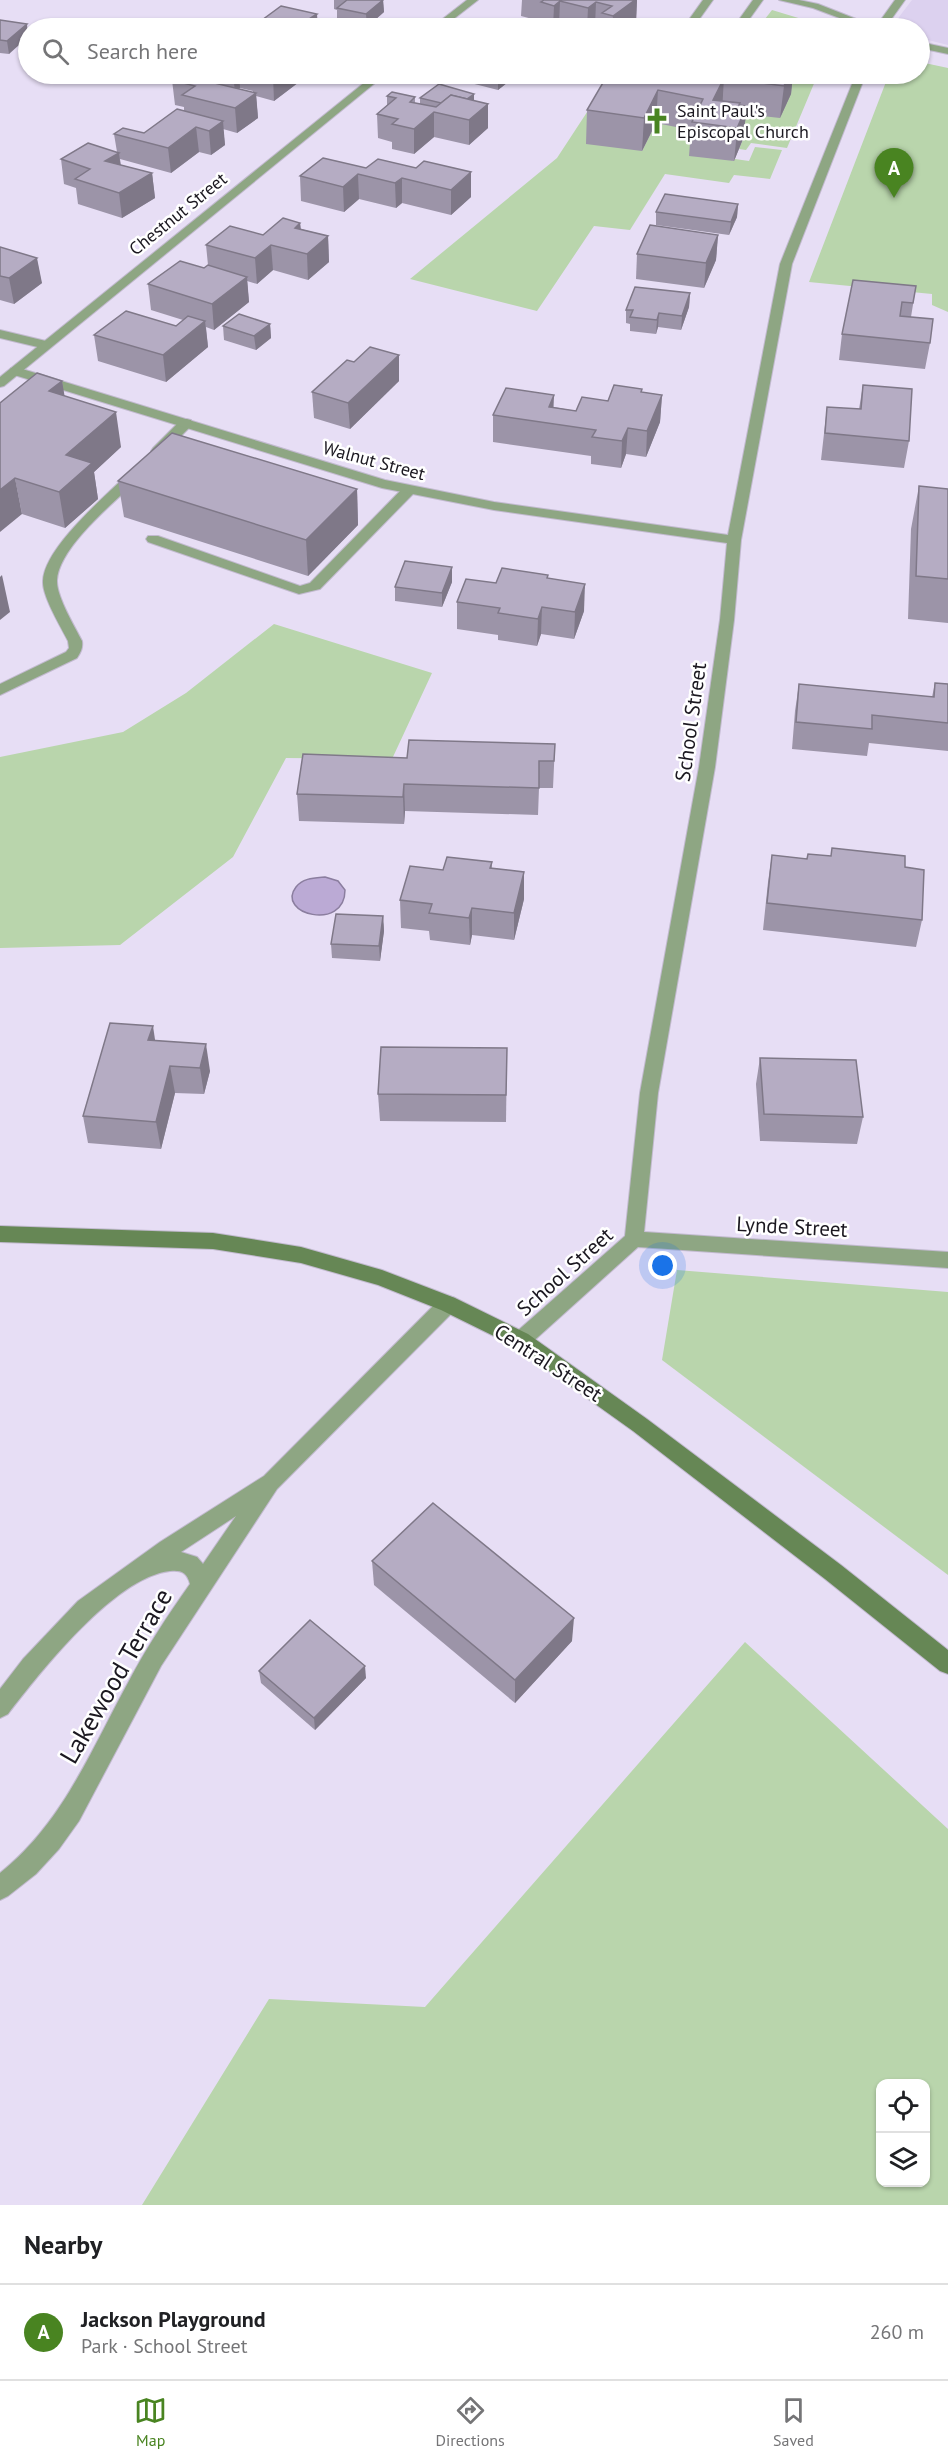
<!DOCTYPE html>
<html lang="en">
<head>
<meta charset="utf-8">
<style>
	:root { --surface:#fff; --page:#f2f2f2; --text:#202124; --muted:#757577; --line:#e0e0e0; --accent:#498421 }
	body { margin:0; font-family:"PT Sans",sans-serif; background:var(--page); color:var(--text) }
	.controls { position:absolute; right:18px; bottom:18px; display:grid; overflow:hidden; border-radius:12px; box-shadow:0 2px 4px #0004 }
	.controls button { width:54px; height:54px; display:grid; place-items:center; padding:0; border:0; border-bottom:2px solid var(--line); background:var(--surface); color:var(--text); font:30px sans-serif }
	.you { position:absolute; left:663px; top:1266px; width:21px; height:21px; margin:-15px; border:4px solid #fff; border-radius:50%; background:#1a73e8; box-shadow:0 0 0 9px #1a73e833 }
	.badge { display:grid; place-items:center; width:39px; height:39px; border-radius:50%; background:var(--accent); color:#fff; font-size:20px; font-weight:700 }
	.pin { position:absolute; translate:-50% -50px; filter:drop-shadow(0 2px 3px #0008) }
	.pin::after { content:''; position:absolute; top:32px; width:21px; height:18px; background:inherit; clip-path:polygon(0 0,100% 0,50% 100%) }
	.list { margin:0; padding:0; list-style:none }
	h2 { display:flex; justify-content:space-between; align-items:center; height:78px; margin:0; padding:0 24px; font-size:26px }
	h2 small { font-size:20px; font-weight:400; color:var(--muted) }
	.list li { display:grid; grid-template-columns:39px 1fr auto; gap:18px; align-items:center; box-sizing:border-box; height:96px; padding:0 24px; border-top:2px solid var(--line) }
	.list b { display:block; font-size:22px; white-space:nowrap }
	.list p { margin:0; font-size:20px; white-space:nowrap; color:var(--muted) }
	.list em { font-size:20px; font-style:normal; color:var(--muted) }
	.icon { flex:none; width:33px; height:33px; fill:none; stroke:currentColor; stroke-width:2; stroke-linecap:round; stroke-linejoin:round }
	.map { position:relative; flex:none; width:948px; height:2205px; overflow:hidden }
	.search { position:absolute; background:var(--surface); box-shadow:0 2px 4px #0004; left:18px; right:18px; top:18px; height:66px; display:flex; align-items:center; gap:15px; box-sizing:border-box; padding:0 21px; border-radius:33px; color:var(--muted); font-size:22px }
	.sheet { height:174px; background:var(--surface) }
	nav { display:flex; justify-content:space-around; align-items:center; box-sizing:border-box; height:84px; border-top:2px solid var(--line); background:var(--surface); font-size:16px; color:var(--muted) }
	nav a { display:grid; justify-items:center; gap:3px }
	nav .on { color:var(--accent) }
	.map>svg:first-child { display:block }
</style>
</head>
<body>
<div class="map">
<svg width="948" height="2205" viewBox="0 0 948 2205">
	<rect width="100%" height="100%" fill="#e7def5"/>
	<polygon fill="#dcd1ef" points="912,0 948,0 948,45 920,38 920,28 899,28 897,26 899,17"/>
	<g fill="#b9d5ac" fill-rule="evenodd">
		<polygon points="772,10 805,20 819,28 763,28 765,19"/>
		<polygon points="920,62 948,68 948,312 932,305 932,294 809,282 889,74 920,74"/>
		<polygon points="612,74 639,74 622,105 642,151 656,123 687,127 687,130 700,132 733,161 735,159 749,161 755,147 782,150 770,179 734,175 729,183 665,174 630,230 594,226 537,311 410,279 557,158"/>
		<polygon points="777,74 818,74 787,148 751,143 746,150 739,149 743,139 736,138 717,117"/>
		<polygon points="274,624 432,673 392,759 286,758 233,857 120,945 0,948 0,757 123,732 186,693"/>
		<polygon points="677,1270 948,1292 948,1575 662,1360"/>
		<path d="M745,1642L948,1829V2205H142L269,1999L425,2007ZM880,2084H926V2182H880Z"/>
	</g>
	<path fill="#bbaad5" stroke="#8b7e9f" stroke-width="1.5" d="M325,877L338,881L345,890C345,932 275,914 296,887C303,878 314,878 325,877Z"/>
	<g fill="none" stroke-linecap="round" stroke-linejoin="round">
		<g stroke="#c2bacf" stroke-width="2">
			<g id="service">
				<polygon points="703,0 713,0 693,28 683,28"/>
				<polygon points="753,0 763,0 743,28 733,28"/>
				<polygon points="186,419 191,420 192,423 191,426 163,454 153,454 151,451 153,448 181,420"/>
				<path d="M137,469L142,470L144,473L142,476C118,499 59,546 57,580C56,596 75,627 82,641C83,648 81,652 77,658L0,695V684L66,652L69,648L68,641C61,627 42,596 43,581C44,547 109,493 132,470Z"/>
				<polygon points="409,486 414,487 416,490 414,493 320,589 299,594 148,542 146,539 148,536 158,536 300,586 310,583 404,487"/>
			</g>
		</g>
		<g stroke="#c2bacf" stroke-width="2">
			<g id="minor">
				<polygon points="895,0 905,0 885,28 875,28"/>
				<polygon points="856,74 866,74 792,264 741,540 734,620 715,767 658,1093 644,1232 948,1252 948,1268 638,1247 528,1346 521,1348 514,1346 511,1340 514,1334 625,1236 640,1093 699,767 720,620 727,543 494,510 382,488 11,374 9,371 11,368 19,368 385,480 494,502 728,535 780,264"/>
				<polygon points="0,330 50,342 52,345 46,349 0,338"/>
				<path d="M448,1296L455,1298L458,1304L455,1310L277,1489L161,1666L79,1821L59,1849L36,1874L8,1896L0,1900V1873C63,1823 91,1750 129,1681C147,1647 168,1615 190,1584C187,1572 181,1570 170,1571C115,1577 41,1671 8,1714L0,1718V1689L23,1659L78,1601L160,1542L264,1476L441,1298ZM236,1516L203,1564L197,1557L181,1552Z"/>
			</g>
		</g>
		<g stroke="#c2bacf" stroke-width="2">
			<g id="tertiary">
				<polygon points="467,0 478,0 442,28 431,28"/>
				<polygon points="779,0 799,0 818,4 879,28 866,28 813,8"/>
				<polygon points="920,42 948,48 948,54 920,48"/>
				<polygon points="375,74 386,74 4,386 0,387 0,377"/>
			</g>
		</g>
		<g stroke="#c2bacf" stroke-width="2">
			<polygon id="secondary" points="0,1226 213,1233 301,1247 382,1270 455,1298 528,1334 647,1419 841,1565 948,1650 948,1674 940,1671 825,1579 633,1431 514,1346 441,1310 378,1285 301,1263 213,1249 0,1242"/>
		</g>
		<use href="#service" fill="#8ea683" fill-rule="evenodd"/>
		<use href="#minor" fill="#8ea683" fill-rule="evenodd"/>
		<use href="#tertiary" fill="#8ea683" fill-rule="evenodd"/>
		<use href="#secondary" fill="#668755" fill-rule="evenodd"/>
	</g>
	<g fill="#9c94a8" fill-rule="evenodd">
		<polygon points="334,0 383,0 384,12 367,27 337,21 337,10 334,9"/>
		<polygon points="522,0 637,0 636,22 627,28 601,28 595,26 591,28 574,28 559,25 556,27 540,24 540,21 521,16"/>
		<polygon points="317,14 317,21 337,28 254,28 254,26"/>
		<polygon points="0,20 27,24 9,54 0,53"/>
		<polygon points="137,74 177,74 163,84 137,77"/>
		<path d="M183,74H303V79L274,101L256,96L258,118L237,133L223,129L225,145L211,155L199,152L171,173L120,159L121,165L152,173L155,198L122,218L78,204L76,188L64,184L61,159L117,152L114,134L144,133L184,111V107L175,105L172,80ZM240,88L253,91V93L238,89Z"/>
		<polygon points="446,74 518,74 498,90 447,77"/>
		<polygon points="662,74 793,74 791,94 780,118 746,114 743,139 734,161 689,156 691,130 656,123 642,151 586,144 587,110 662,77"/>
		<polygon points="387,96 415,97 415,103 420,104 420,98 488,104 488,128 469,145 434,137 414,154 392,149 392,142 378,138 377,114 387,105"/>
		<polygon points="378,159 471,197 451,215 402,203 396,208 359,199 344,212 301,201 300,176 366,168"/>
		<polygon points="738,204 737,217 729,235 656,225 656,212"/>
		<polygon points="300,223 301,229 328,236 329,262 308,280 273,270 257,284 247,281 249,302 214,330 206,327 208,347 166,382 98,361 94,335 176,326 183,320 151,310 148,284 204,268 208,265 206,245 263,235"/>
		<polygon points="718,235 716,260 704,288 636,279 637,254"/>
		<polygon points="0,247 42,283 14,304 0,300"/>
		<polygon points="916,286 911,317 930,343 925,369 839,360 842,334"/>
		<polygon points="690,293 689,307 681,330 658,327 656,334 630,331 630,324 626,323 626,310"/>
		<polygon points="270,324 271,338 256,350 224,340 223,326"/>
		<polygon points="354,362 399,381 350,429 314,418 312,392"/>
		<polygon points="62,381 64,396 121,447 94,472 98,499 65,528 22,514 0,403"/>
		<polygon points="863,385 909,441 904,468 821,460 827,407 859,409"/>
		<polygon points="642,392 662,395 660,422 646,457 626,454 621,468 591,464 591,456 493,442 493,415 554,407 576,411 608,401"/>
		<polygon points="118,481 357,489 358,525 308,576 124,517"/>
		<polygon points="919,486 948,489 948,623 908,619 911,529"/>
		<polygon points="452,567 452,582 442,607 395,601 395,587"/>
		<polygon points="547,579 584,611 574,639 541,634 537,646 498,640 498,635 457,629 457,602 496,583"/>
		<polygon points="935,683 948,684 948,751 869,743 867,756 792,749 795,711 799,684 932,697"/>
		<polygon points="555,744 553,788 539,788 538,815 405,811 404,824 299,821 297,794 407,758"/>
		<polygon points="808,854 905,867 922,920 916,947 763,930 768,882 772,855 807,859"/>
		<polygon points="492,862 492,868 524,872 524,899 514,940 472,935 470,945 430,940 429,931 401,928 400,900"/>
		<polygon points="383,916 384,931 380,961 332,958 331,944"/>
		<polygon points="155,1040 210,1071 204,1094 175,1093 161,1149 88,1143 83,1116"/>
		<polygon points="507,1048 506,1122 380,1121 378,1094"/>
		<polygon points="760,1058 863,1117 857,1144 760,1141 756,1084"/>
		<polygon points="372,1561 572,1641 515,1703 374,1585"/>
		<polygon points="259,1671 366,1678 315,1730 261,1683"/>
	</g>
	<g fill="#7f7888">
		<polygon points="383,0 384,12 367,27 366,14"/>
		<polygon points="635,0 637,0 636,22 627,28 612,28 613,16"/>
		<polygon points="560,1 559,25 553,28 554,6"/>
		<polygon points="596,2 595,26 591,28 587,28 588,8"/>
		<polygon points="317,14 318,28 309,19"/>
		<polygon points="27,24 28,37 9,54 7,41"/>
		<polygon points="161,74 177,74 163,84"/>
		<polygon points="233,74 239,74 240,88 235,92"/>
		<polygon points="276,74 303,74 303,79 274,101 273,76"/>
		<polygon points="498,74 518,74 498,90"/>
		<polygon points="789,74 793,74 791,94 780,118 784,86"/>
		<polygon points="220,75 222,99 210,82"/>
		<polygon points="724,78 722,111 713,100"/>
		<polygon points="658,90 656,123 642,151 644,118"/>
		<polygon points="256,93 258,118 237,133 235,108"/>
		<polygon points="474,94 474,107 464,101"/>
		<polygon points="740,103 737,127 747,106 743,139 734,161"/>
		<polygon points="488,104 488,128 469,145 469,120"/>
		<polygon points="434,112 434,137 414,154 414,129"/>
		<polygon points="223,121 225,145 211,155 209,131"/>
		<polygon points="196,127 199,152 171,173 168,148"/>
		<polygon points="119,153 122,178 105,161"/>
		<polygon points="471,172 471,197 451,215 451,190"/>
		<polygon points="152,173 155,198 122,218 119,193"/>
		<polygon points="358,174 359,199 344,212 343,187"/>
		<polygon points="402,178 402,203 396,208 395,183"/>
		<polygon points="738,204 737,217 729,235 731,222"/>
		<polygon points="300,223 302,248 295,228"/>
		<polygon points="718,235 716,260 704,288 706,263"/>
		<polygon points="328,236 329,262 308,280 307,254"/>
		<polygon points="271,245 273,270 257,284 255,258"/>
		<polygon points="37,258 42,283 14,304 9,278"/>
		<polygon points="247,277 249,302 214,330 212,304"/>
		<polygon points="690,293 689,307 681,330 682,316"/>
		<polygon points="659,313 658,327 656,334 657,320"/>
		<polygon points="205,321 208,347 166,382 163,355"/>
		<polygon points="270,324 271,338 256,350 254,336"/>
		<polygon points="399,355 399,381 350,429 348,403"/>
		<polygon points="62,381 68,416 49,391"/>
		<polygon points="554,395 553,421 549,407"/>
		<polygon points="662,395 660,422 646,457 647,431"/>
		<polygon points="116,412 121,447 94,472 98,499 65,528 59,492 66,455"/>
		<polygon points="628,428 626,454 621,468 622,441"/>
		<polygon points="15,478 22,514 0,532 0,490"/>
		<polygon points="357,489 358,525 308,576 306,540"/>
		<polygon points="452,567 452,582 442,607 442,593"/>
		<polygon points="2,575 10,612 0,620 0,577"/>
		<polygon points="585,584 584,611 574,639 575,612"/>
		<polygon points="542,607 541,634 537,646 538,619"/>
		<polygon points="404,784 405,811 404,824 403,797"/>
		<polygon points="524,872 524,899 514,940 514,913"/>
		<polygon points="472,908 472,935 470,945 469,918"/>
		<polygon points="383,916 384,931 380,961 379,946"/>
		<polygon points="153,1026 157,1053 148,1040"/>
		<polygon points="206,1044 210,1071 204,1094 200,1068"/>
		<polygon points="170,1066 175,1093 161,1149 156,1122"/>
		<polygon points="574,1618 572,1641 515,1703 515,1680"/>
		<polygon points="365,1666 366,1678 315,1730 314,1718"/>
	</g>
	<g fill="#b5acc3" stroke="#7f7888" stroke-width="1.5">
		<polygon points="347,0 383,0 366,14 337,8"/>
		<polygon points="544,0 635,0 613,16 602,13 612,6 596,2 588,8 560,1 554,6 541,2"/>
		<polygon points="281,6 317,14 309,19 337,26 333,28 266,28 254,26"/>
		<polygon points="0,20 27,24 7,41 0,40"/>
		<polygon points="538,23 561,28 531,28"/>
		<polygon points="183,74 216,74 220,75 210,82 256,93 235,108 182,95 195,86 172,80"/>
		<polygon points="261,74 276,74 273,76"/>
		<polygon points="608,74 637,74 670,77 672,74 789,74 784,86 724,78 713,100 740,103 739,105 747,106 737,128 692,122 703,99 658,90 644,118 587,110"/>
		<polygon points="439,84 474,94 467,99 451,95 441,103 420,98"/>
		<polygon points="392,92 415,97 410,102 436,107 451,95 488,104 469,120 434,112 414,129 392,124 398,119 377,114 396,98 387,96"/>
		<polygon points="177,109 223,121 209,131 196,127 168,148 114,134 123,128 144,133"/>
		<polygon points="88,143 119,153 105,161 152,173 119,193 75,179 90,169 61,159"/>
		<polygon points="323,158 366,168 378,159 416,168 424,161 471,172 451,190 402,178 395,183 358,174 343,187 300,176"/>
		<polygon points="665,194 738,204 731,222 656,212"/>
		<polygon points="283,218 300,223 295,228 328,236 307,254 271,245 255,258 206,245 230,226 263,235"/>
		<polygon points="650,225 718,235 706,263 637,254"/>
		<polygon points="0,247 37,258 9,278 0,276"/>
		<polygon points="180,261 204,268 208,265 247,277 212,304 148,284"/>
		<polygon points="853,280 916,286 913,303 902,302 900,316 933,319 930,343 842,334"/>
		<polygon points="635,287 690,293 682,316 659,313 657,320 630,317 633,310 626,310"/>
		<polygon points="126,311 176,326 188,316 205,321 163,355 94,335"/>
		<polygon points="239,314 270,324 254,336 223,326"/>
		<polygon points="370,347 399,355 348,403 312,392 347,360 354,362"/>
		<polygon points="37,373 62,381 49,391 116,412 66,455 92,463 59,492 15,478 0,490 0,403"/>
		<polygon points="614,385 642,389 641,392 662,395 647,431 628,428 622,441 592,437 596,430 493,415 506,388 554,395 549,407 576,411 582,397 608,401"/>
		<polygon points="863,385 912,389 909,441 825,433 827,407 861,409"/>
		<polygon points="172,433 357,489 306,540 118,481"/>
		<polygon points="919,486 948,489 948,579 916,576"/>
		<polygon points="405,561 452,567 442,593 395,587"/>
		<polygon points="502,568 548,575 547,578 585,584 575,612 542,607 538,619 498,613 500,608 457,602 466,579 496,583"/>
		<polygon points="935,683 948,684 948,723 872,715 872,729 796,722 799,684 934,697"/>
		<polygon points="409,740 555,744 554,761 539,761 539,788 404,784 403,797 297,794 303,754 407,758"/>
		<polygon points="832,848 905,856 905,867 924,870 922,920 767,903 772,855 807,859 808,854 831,856"/>
		<polygon points="447,857 492,862 490,868 524,872 514,913 472,908 469,918 429,913 432,904 400,900 410,866 443,870"/>
		<polygon points="336,914 383,916 379,946 331,944"/>
		<polygon points="110,1023 153,1026 148,1040 206,1044 200,1068 170,1066 156,1122 83,1116"/>
		<polygon points="381,1047 507,1048 506,1095 378,1094"/>
		<polygon points="760,1058 856,1060 863,1117 764,1114"/>
		<polygon points="433,1503 574,1618 515,1680 372,1561"/>
		<polygon points="310,1620 365,1666 314,1718 259,1671"/>
	</g>
	<defs>
		<g id="church-bare" transform="scale(2.07)"><path d="M-1.2-6h2.4v3.5h3.3v2.4h-3.3V6h-2.4V-.1h-3.3v-2.4h3.3Z" fill="#498421" stroke="#fff" stroke-width="2.5" paint-order="stroke"/></g>
	</defs>
	<g fill-rule="evenodd">
		<use href="#church-bare" x="657" y="121"/>
	</g>
	<g text-anchor="middle" stroke-width="5" stroke-linejoin="round" paint-order="stroke">
		<g font-size="18" fill="#1b1820" stroke="#fff" text-anchor="start">
			<text x="677" y="117">Saint Paul's<tspan x="677" dy="21">Episcopal Church</tspan></text>
		</g>
		<g font-size="18" fill="#1b1820" stroke="#fff">
			<text transform="translate(178 214) rotate(-39)" y="6">Chestnut Street</text>
			<text transform="translate(374 461) rotate(15)" y="6">Walnut Street</text>
		</g>
		<g font-size="21" fill="#1b1820" stroke="#fff">
			<text transform="translate(691 722) rotate(-82)" y="7">School Street</text>
			<text transform="translate(792 1227) rotate(3)" y="7">Lynde Street</text>
			<text transform="translate(565 1272) rotate(-42)" y="7">School Street</text>
			<text transform="translate(548 1363) rotate(33)" y="7">Central Street</text>
		</g>
		<g font-size="26" fill="#1b1820" stroke="#fff">
			<text transform="translate(116 1676) rotate(-60)" y="9">Lakewood Terrace</text>
		</g>
	</g>
</svg>
<div class="controls">
<button><svg class="icon" aria-label="locate" viewBox="0 0 24 24"><circle cx="12" cy="12" r="6"/><path d="M12 2v4M12 18v4M2 12h4M18 12h4"/></svg></button>
<button><svg class="icon" aria-label="layers" viewBox="0 0 24 24"><path d="M12 4l9 5-9 5-9-5zM3 14l9 5 9-5"/></svg></button>
</div>
<div class="you"></div>
<div class="pin badge" style="left:894px;top:198px">A</div>
<div class="search"><svg class="icon" aria-label="search" viewBox="0 0 24 24"><circle cx="10" cy="10" r="6"/><path d="M15 15l6 6"/></svg>Search here</div>
</div>
<section class="sheet">
<h2>Nearby<small></small></h2>
<ul class="list">
<li><span class="badge">A</span><div><b>Jackson Playground</b><p>Park · School Street</p></div><em>260 m</em></li>
</ul>
</section>
<nav>
<a class="on"><svg class="icon" aria-label="map" viewBox="0 0 24 24"><path d="M3 6l6-2 6 2 6-2v14l-6 2-6-2-6 2zM9 4v14M15 6v14"/></svg>Map</a>
<a><svg class="icon" aria-label="directions" viewBox="0 0 24 24"><path d="M12 3l9 9-9 9-9-9zM9 14v-3h6M13 9l2 2-2 2"/></svg>Directions</a>
<a><svg class="icon" aria-label="saved" viewBox="0 0 24 24"><path d="M7 4h10v16l-5-4-5 4z"/></svg>Saved</a>
</nav>
</body>
</html>
